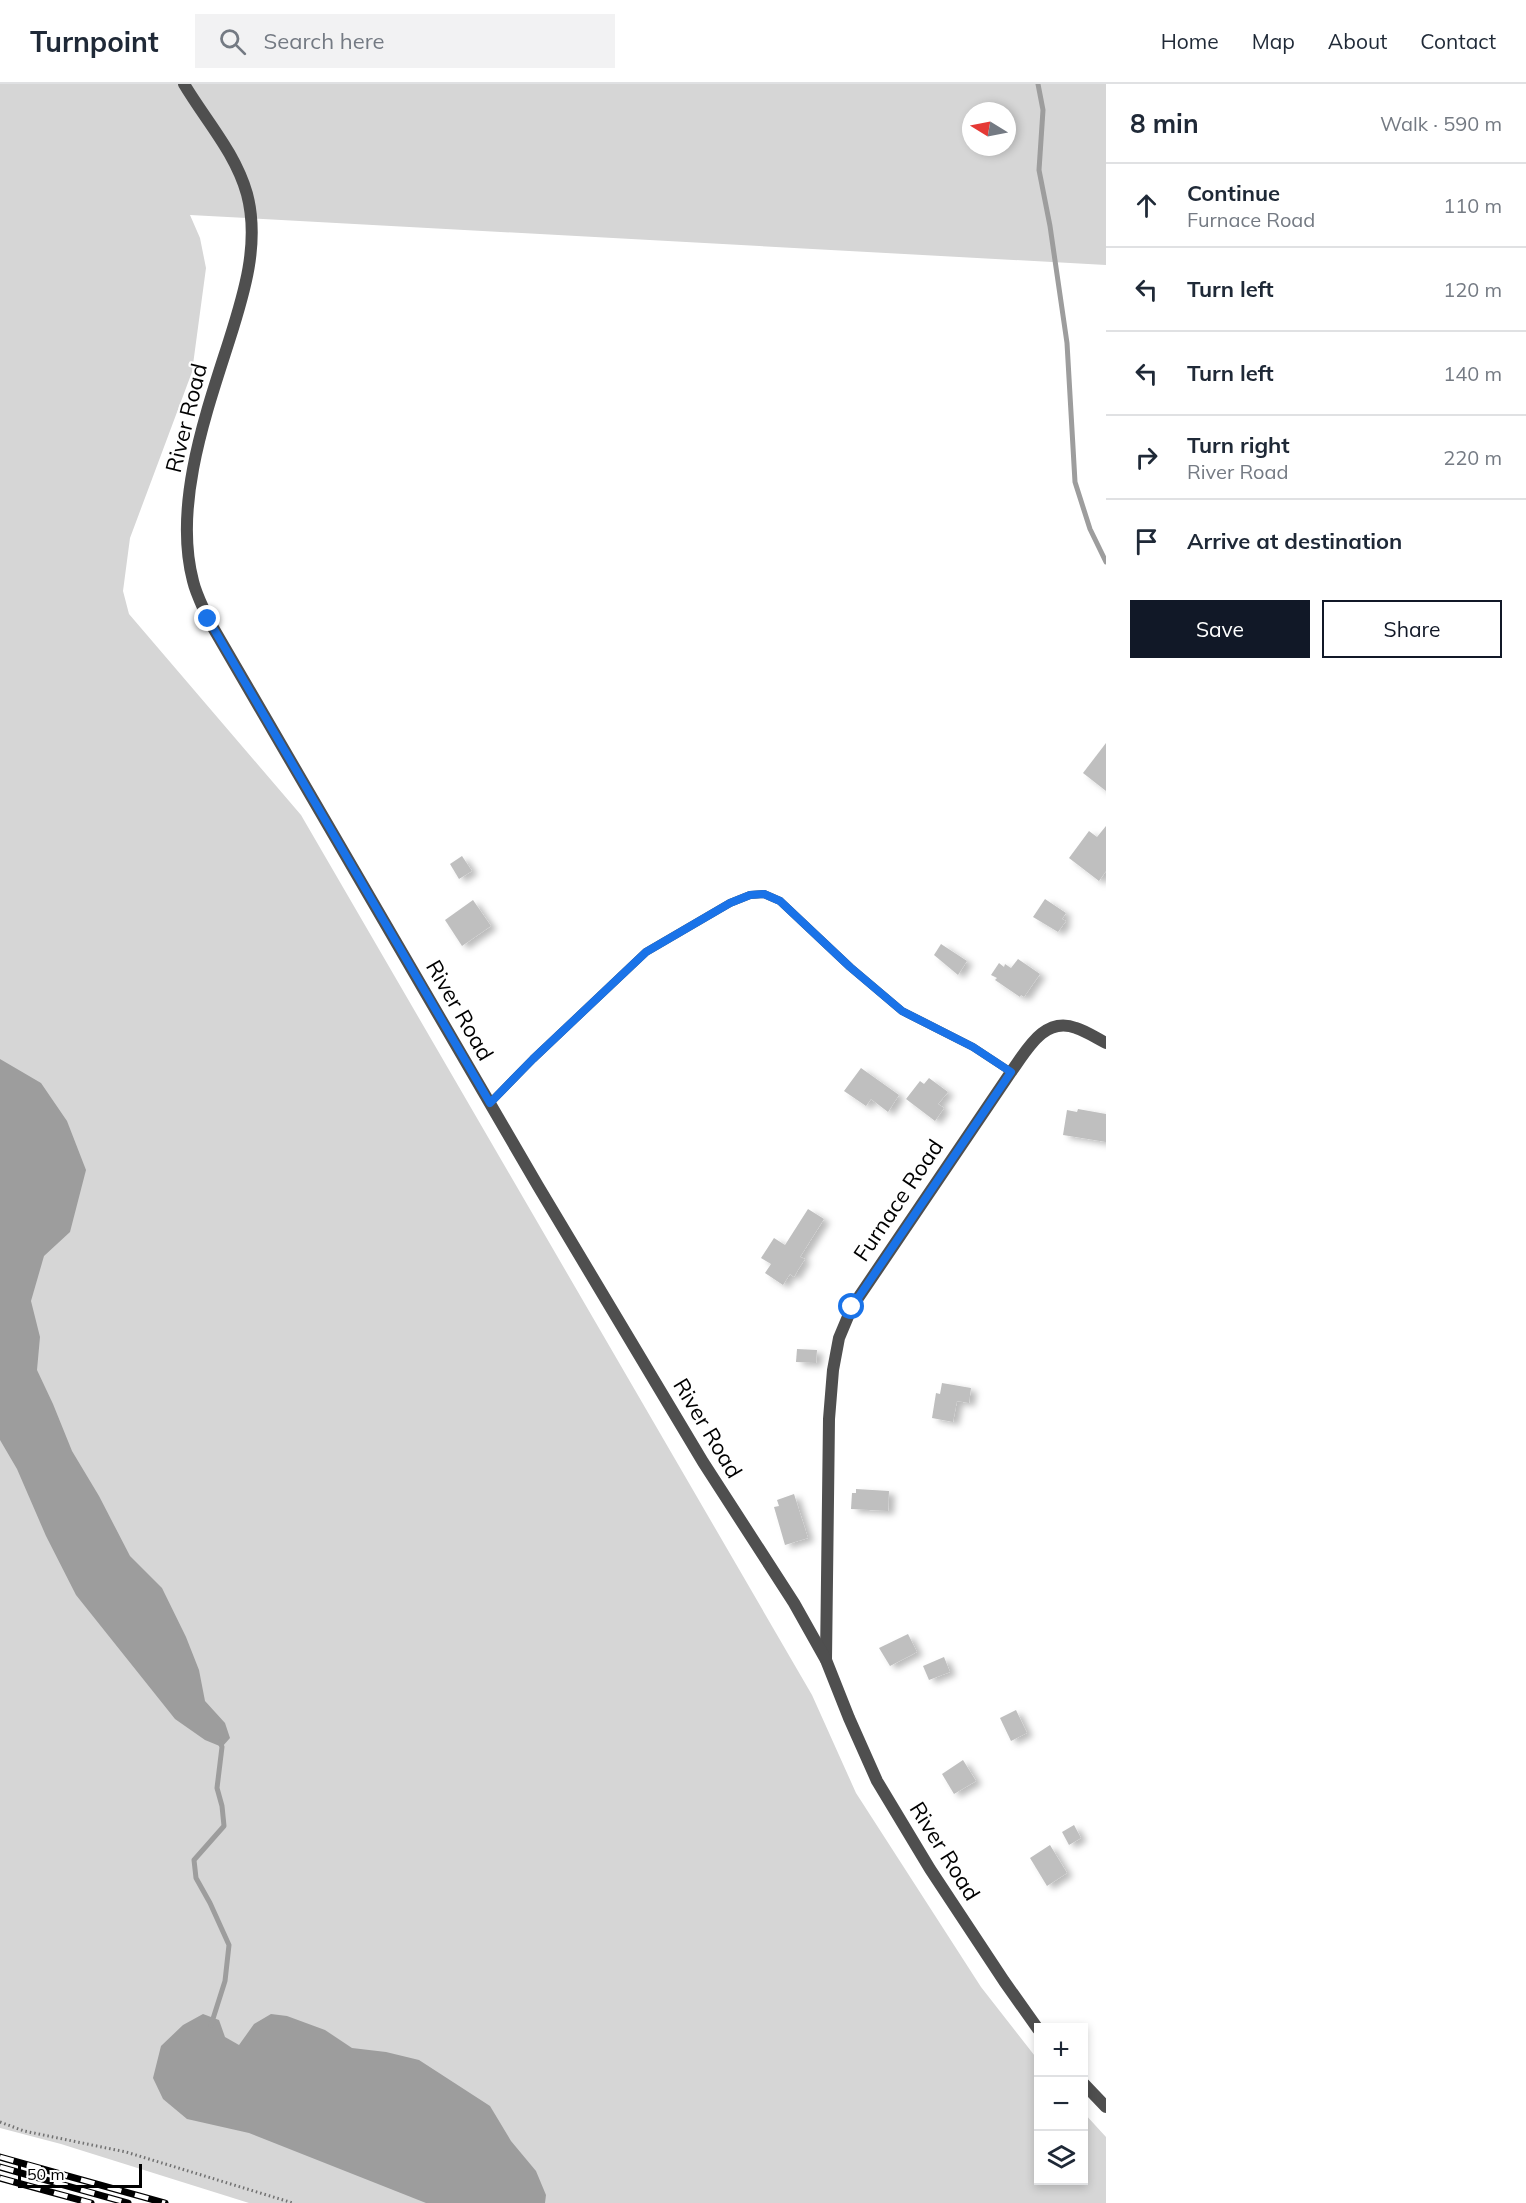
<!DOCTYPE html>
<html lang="en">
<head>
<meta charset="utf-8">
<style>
	:root { --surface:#fff; --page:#f2f2f3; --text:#1f2937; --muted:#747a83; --line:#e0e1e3; --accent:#111827 }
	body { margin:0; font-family:Mulish,sans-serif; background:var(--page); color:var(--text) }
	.controls { position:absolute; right:18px; bottom:18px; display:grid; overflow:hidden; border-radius:0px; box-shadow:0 3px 9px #0003 }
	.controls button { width:54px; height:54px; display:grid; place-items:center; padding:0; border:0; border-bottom:2px solid var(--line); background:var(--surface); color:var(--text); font:30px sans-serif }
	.compass { position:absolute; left:962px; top:18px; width:54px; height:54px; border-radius:50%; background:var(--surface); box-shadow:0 3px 9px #0003; rotate:280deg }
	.scale { position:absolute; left:18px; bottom:15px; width:124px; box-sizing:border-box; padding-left:6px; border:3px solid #000; border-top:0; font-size:16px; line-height:21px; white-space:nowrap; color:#000; -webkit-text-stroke:4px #fff; paint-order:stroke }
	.stop { position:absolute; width:18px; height:18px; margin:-14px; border:4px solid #1a73e8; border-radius:50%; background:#fff }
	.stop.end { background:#1a73e8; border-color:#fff; box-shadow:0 2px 6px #0008 }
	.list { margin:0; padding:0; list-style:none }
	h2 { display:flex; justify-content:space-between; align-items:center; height:78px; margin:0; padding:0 24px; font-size:26px }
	h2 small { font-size:20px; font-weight:400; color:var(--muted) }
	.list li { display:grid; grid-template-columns:39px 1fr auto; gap:18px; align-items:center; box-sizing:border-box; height:84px; padding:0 24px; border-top:2px solid var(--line) }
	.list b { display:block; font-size:22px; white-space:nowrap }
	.list p { margin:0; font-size:20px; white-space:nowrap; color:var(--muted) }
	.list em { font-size:20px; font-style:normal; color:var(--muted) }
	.actions { display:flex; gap:12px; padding:18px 24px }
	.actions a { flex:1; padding:14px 0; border:2px solid var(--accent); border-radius:0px; text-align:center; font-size:21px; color:var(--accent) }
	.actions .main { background:var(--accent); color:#fff }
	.icon { flex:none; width:33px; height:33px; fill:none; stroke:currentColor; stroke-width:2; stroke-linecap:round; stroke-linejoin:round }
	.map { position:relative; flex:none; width:1106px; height:2119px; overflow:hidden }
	header { display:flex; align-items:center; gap:36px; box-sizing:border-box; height:84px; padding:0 30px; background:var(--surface); border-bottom:2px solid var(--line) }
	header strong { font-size:28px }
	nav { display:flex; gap:33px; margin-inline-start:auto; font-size:21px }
	.search { width:420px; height:54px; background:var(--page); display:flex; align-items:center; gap:15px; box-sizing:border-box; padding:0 21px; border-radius:0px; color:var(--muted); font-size:22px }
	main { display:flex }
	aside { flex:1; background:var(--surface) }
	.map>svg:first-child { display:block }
</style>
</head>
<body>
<header>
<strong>Turnpoint</strong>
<div class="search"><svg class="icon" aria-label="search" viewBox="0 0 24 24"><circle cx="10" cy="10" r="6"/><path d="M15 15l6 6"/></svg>Search here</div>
<nav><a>Home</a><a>Map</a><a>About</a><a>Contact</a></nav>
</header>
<main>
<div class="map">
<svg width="1106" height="2119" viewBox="0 0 1106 2119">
	<defs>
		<filter id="shadow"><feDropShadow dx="6" dy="3.5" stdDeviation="3" flood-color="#0004"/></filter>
	</defs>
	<rect width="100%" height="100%" fill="#fff"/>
	<path fill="#d6d6d6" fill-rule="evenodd" d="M0,0H1106V181L190,131L200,154L206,184L192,288L130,454L123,507L129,530L301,731L812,1611L856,1709L981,1903L1038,1976V2096H1084V2029L1106,2053V2119H249L61,2060L0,2044ZM971,27H1007V63H971Z"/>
	<g fill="#9d9d9d">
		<polygon points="0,975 41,999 67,1037 86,1086 70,1148 44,1172 31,1217 40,1253 37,1286 53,1320 72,1367 99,1412 130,1472 162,1504 186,1553 199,1586 205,1617 225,1639 230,1654 222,1663 205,1656 175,1635 76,1511 46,1452 17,1385 0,1356"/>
		<polygon points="203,1930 219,1936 225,1953 239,1961 254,1940 271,1930 287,1932 325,1946 352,1964 386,1968 419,1976 490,2022 511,2057 536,2087 546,2111 545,2119 426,2119 249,2049 187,2035 163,2015 153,1994 161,1962 183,1941"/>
	</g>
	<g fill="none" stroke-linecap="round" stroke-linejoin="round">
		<g stroke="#9d9d9d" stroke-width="5">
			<polyline points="1038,0 1043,26 1039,86 1050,142 1067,259 1075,398 1090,445 1106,478"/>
			<polyline points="211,1941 225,1897 229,1861 210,1819 196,1794 194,1776 224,1742 222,1722 217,1704 222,1663 220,1658"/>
		</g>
	</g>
	<g fill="#bfbfbf" filter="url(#shadow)">
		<polygon points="1106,659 1106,707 1083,689"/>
		<polygon points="1106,742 1106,787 1099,797 1069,774 1089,747 1097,753"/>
		<polygon points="462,772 472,787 459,795 450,780"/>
		<polygon points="1045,815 1066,829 1062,835 1066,837 1058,848 1033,833"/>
		<polygon points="473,816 491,842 462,862 445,836"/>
		<polygon points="941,860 967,877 958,891 934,871"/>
		<polygon points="1018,875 1040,890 1024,913 1021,911 1020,913 995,896 997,894 991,891 999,879 1004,883 1005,880 1011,884"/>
		<polygon points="861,984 899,1011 888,1028 871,1015 866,1022 844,1007"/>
		<polygon points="929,994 948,1008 938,1020 944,1024 935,1037 906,1015 920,997 924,1000"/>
		<polygon points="1078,1025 1106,1030 1106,1058 1063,1051 1067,1026 1077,1028"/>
		<polygon points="808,1125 824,1135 800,1173 805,1175 798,1186 794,1193 790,1190 783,1201 765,1189 771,1180 761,1174 774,1154 785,1161"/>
		<polygon points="797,1265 817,1266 816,1279 796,1278"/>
		<polygon points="942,1299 971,1304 969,1319 957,1317 953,1338 932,1334 936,1309 940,1310"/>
		<polygon points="856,1405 889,1407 888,1427 851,1425 852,1409 856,1409"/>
		<polygon points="794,1410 808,1454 785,1461 774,1423 779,1422 777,1416"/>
		<polygon points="908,1550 917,1568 890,1582 879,1564"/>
		<polygon points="944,1573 950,1588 929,1596 923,1582"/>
		<polygon points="1016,1626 1027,1649 1011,1657 1000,1634"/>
		<polygon points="963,1676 976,1697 954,1710 942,1690"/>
		<polygon points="1074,1741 1081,1754 1069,1761 1062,1748"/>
		<polygon points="1050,1761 1067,1789 1047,1802 1030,1774"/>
	</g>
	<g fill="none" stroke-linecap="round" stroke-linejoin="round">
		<polyline stroke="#717171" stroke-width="3" stroke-dasharray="1.5 3" stroke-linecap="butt" points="0,2038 24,2047 126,2068 293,2119"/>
		<polyline stroke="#4f4f4f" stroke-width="8" points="490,1019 533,975 646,868 730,819 750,811 764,810 780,817 850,883 902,927 973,963 1011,988"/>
		<path stroke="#4f4f4f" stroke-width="12" d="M826,1576L829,1335L833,1286L839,1254L852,1223L1011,988C1027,966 1044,932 1076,944C1086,947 1096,954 1106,959"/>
		<g stroke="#4f4f4f" stroke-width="12">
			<path d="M184,0C206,37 235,68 247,110C260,159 244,210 229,257C206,329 173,421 193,497C196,510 203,523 208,535L538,1102L703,1378L794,1519L826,1576L849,1634L877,1697L930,1785L1004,1897L1038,1945"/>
			<polyline points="1084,2000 1106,2023"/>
		</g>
		<g stroke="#000" stroke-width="7">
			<g id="rail">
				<polyline points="0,2073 165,2119"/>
				<polyline points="0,2083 128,2119"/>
				<polyline points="0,2094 91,2119"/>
			</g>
		</g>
		<use href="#rail" stroke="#fff" stroke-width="4.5" stroke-dasharray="14" stroke-linecap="butt"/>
	</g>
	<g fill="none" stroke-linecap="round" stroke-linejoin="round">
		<polyline stroke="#1a73e8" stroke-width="8" points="208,535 490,1019 533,975 646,868 730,819 750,811 764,810 780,817 850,883 902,927 973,963 1011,988 852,1223"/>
	</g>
	<g text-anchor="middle" stroke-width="4.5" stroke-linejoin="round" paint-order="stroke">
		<g font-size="22" fill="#000" stroke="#fff">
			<text transform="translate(186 334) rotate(-76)" y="8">River Road</text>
			<text transform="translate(460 926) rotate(60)" y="8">River Road</text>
			<text transform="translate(898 1116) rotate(-56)" y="8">Furnace Road</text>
			<text transform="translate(708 1344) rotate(59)" y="8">River Road</text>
			<text transform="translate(945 1767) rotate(58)" y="8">River Road</text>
		</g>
	</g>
</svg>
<div class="controls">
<button>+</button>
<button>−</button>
<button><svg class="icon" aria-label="layers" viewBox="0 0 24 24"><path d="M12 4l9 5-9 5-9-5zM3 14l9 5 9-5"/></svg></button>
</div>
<svg class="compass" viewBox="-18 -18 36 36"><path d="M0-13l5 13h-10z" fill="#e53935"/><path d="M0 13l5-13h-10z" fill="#747a83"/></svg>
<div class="scale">50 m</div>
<div class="stop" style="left:852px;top:1223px"></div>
<div class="stop end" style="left:208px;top:535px"></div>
</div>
<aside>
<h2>8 min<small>Walk · 590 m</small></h2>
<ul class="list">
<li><svg class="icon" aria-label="ahead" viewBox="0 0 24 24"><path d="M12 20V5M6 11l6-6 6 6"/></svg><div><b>Continue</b><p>Furnace Road</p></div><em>110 m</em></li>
<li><svg class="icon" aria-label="left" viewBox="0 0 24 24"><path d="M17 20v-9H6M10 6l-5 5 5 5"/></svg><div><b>Turn left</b></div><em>120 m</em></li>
<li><svg class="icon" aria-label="left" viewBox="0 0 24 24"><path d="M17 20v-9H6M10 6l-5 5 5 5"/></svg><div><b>Turn left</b></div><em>140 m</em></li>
<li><svg class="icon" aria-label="right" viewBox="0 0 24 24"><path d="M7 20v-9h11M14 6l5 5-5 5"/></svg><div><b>Turn right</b><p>River Road</p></div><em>220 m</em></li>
<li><svg class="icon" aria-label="arrive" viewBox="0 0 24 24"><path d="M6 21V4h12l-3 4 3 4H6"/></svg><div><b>Arrive at destination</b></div></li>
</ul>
<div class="actions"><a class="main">Save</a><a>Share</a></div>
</aside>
</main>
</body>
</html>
